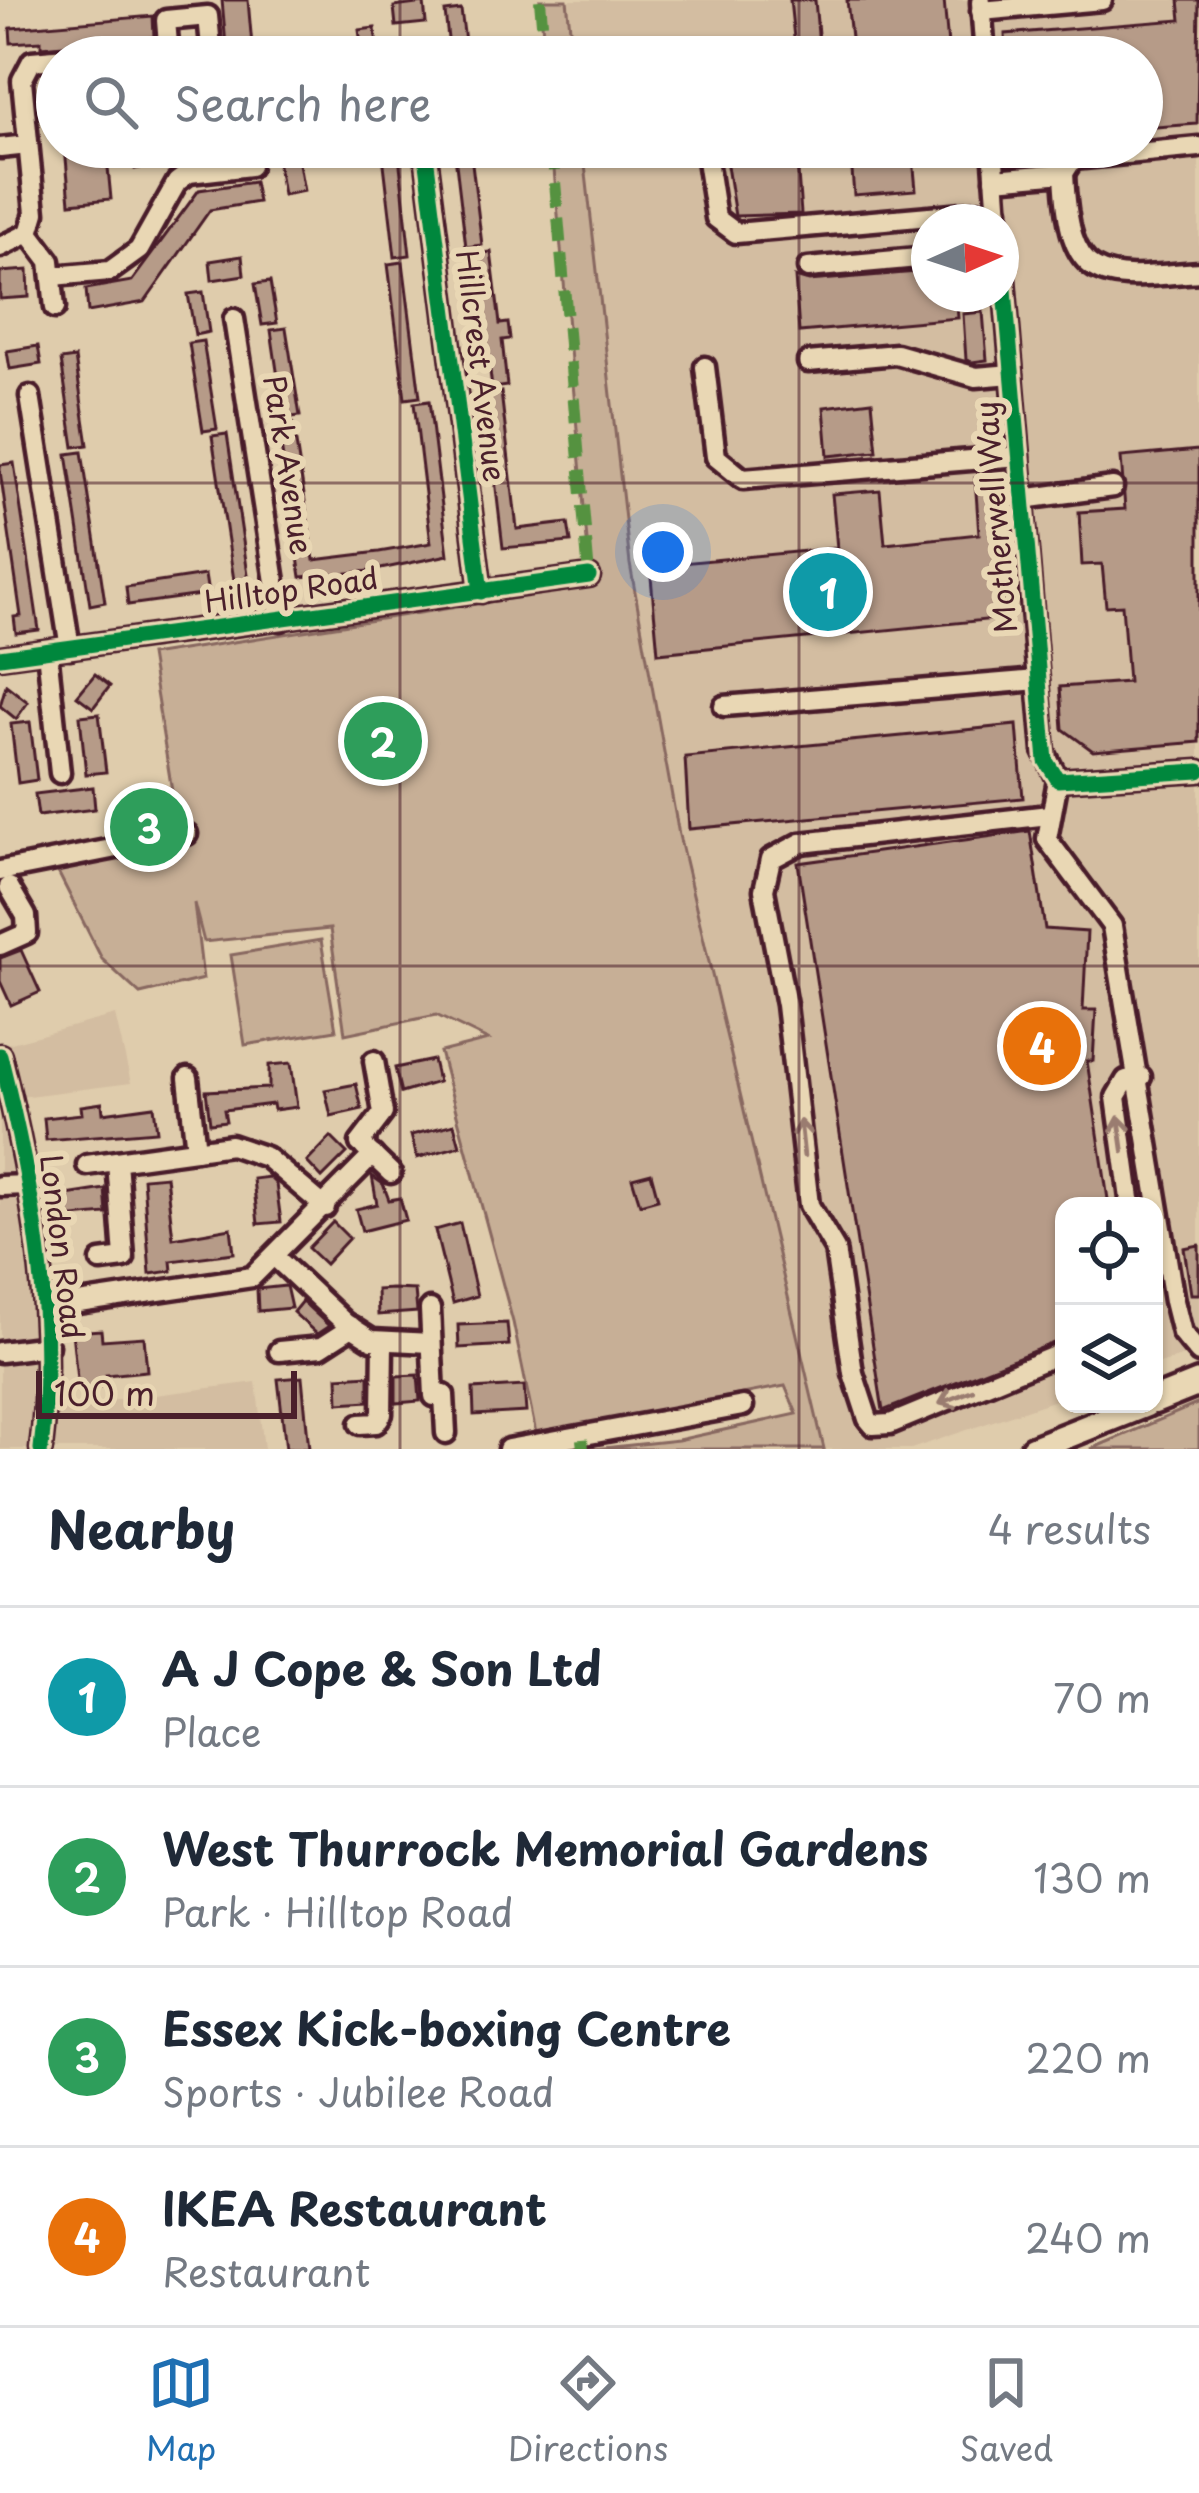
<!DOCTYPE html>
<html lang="en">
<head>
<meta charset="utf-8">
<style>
	:root { --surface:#fff; --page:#f2f2f3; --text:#1f2937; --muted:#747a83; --line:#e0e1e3; --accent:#1f6fb2 }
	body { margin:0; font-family:"Playpen Sans",sans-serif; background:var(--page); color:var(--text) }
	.controls { position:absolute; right:36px; bottom:36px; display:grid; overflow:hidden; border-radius:24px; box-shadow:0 3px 9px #0004 }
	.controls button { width:108px; height:108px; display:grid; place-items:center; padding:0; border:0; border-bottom:3px solid var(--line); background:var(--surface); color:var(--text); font:60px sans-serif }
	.compass { position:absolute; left:911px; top:204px; width:108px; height:108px; border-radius:50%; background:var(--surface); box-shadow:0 3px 9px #0004; rotate:87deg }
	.scale { position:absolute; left:36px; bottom:30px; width:261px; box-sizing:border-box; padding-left:12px; border:6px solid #4a1f2b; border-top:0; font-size:33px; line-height:42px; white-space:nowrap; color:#4a1f2b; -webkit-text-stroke:9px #e9d7b4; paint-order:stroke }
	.you { position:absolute; left:663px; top:552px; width:42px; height:42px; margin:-30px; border:9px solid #fff; border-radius:50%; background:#1a73e8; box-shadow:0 0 0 18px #1a73e833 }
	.badge { display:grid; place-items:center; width:78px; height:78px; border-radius:50%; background:var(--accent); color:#fff; font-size:39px; font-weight:700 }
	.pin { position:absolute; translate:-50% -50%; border:6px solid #fff; box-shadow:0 3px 12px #0006 }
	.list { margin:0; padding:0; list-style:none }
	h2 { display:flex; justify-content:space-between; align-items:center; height:156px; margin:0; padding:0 48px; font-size:51px }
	h2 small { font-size:39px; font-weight:400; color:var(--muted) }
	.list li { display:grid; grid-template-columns:78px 1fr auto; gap:36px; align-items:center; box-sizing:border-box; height:180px; padding:0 48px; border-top:3px solid var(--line) }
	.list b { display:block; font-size:45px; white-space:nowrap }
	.list p { margin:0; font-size:39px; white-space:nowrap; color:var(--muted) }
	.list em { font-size:39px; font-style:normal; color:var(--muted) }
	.icon { flex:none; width:66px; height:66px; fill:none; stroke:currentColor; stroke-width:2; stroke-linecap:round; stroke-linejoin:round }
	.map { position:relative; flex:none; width:1199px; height:1449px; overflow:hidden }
	.search { position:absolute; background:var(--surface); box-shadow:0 3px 9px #0004; left:36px; right:36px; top:36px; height:132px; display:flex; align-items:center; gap:30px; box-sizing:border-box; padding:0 42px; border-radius:66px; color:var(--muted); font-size:45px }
	.sheet { height:876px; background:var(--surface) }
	nav { display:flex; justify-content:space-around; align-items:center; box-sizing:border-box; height:168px; border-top:3px solid var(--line); background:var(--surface); font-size:33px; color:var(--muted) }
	nav a { display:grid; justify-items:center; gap:6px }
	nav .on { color:var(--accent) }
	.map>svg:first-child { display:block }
</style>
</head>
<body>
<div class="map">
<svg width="1199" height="1449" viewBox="0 0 1199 1449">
	<rect width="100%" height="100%" fill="#dfccac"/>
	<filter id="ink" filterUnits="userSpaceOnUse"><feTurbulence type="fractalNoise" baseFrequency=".00833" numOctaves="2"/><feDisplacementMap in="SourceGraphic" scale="24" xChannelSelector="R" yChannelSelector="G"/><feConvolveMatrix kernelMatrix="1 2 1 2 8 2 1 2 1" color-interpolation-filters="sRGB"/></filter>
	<g filter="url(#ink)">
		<g fill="#d3bda1" fill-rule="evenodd">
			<path d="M567,0H1199V1351L1154,1366V1206H1064V1397L911,1449H824L679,835L630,564L583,147H1142V57H573ZM929,222H1001V294H929Z"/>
			<polygon points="115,1015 131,1083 12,1098 45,1308 47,1409 256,1382 264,1449 0,1449 0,1046"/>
		</g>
		<g fill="#c7af96" stroke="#886760" stroke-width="3">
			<polygon points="540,0 567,0 573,57 545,57"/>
			<polygon points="552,147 583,147 630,564 679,835 824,1449 594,1449 678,1440 797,1414 785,1386 536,1433 513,1322 440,1052 488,1040 436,1015 345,1034 330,929 204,942 194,903 203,979 140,994 102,959 57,870 181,847 150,655 591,586"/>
			<polygon points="321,940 336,1030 245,1045 231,955"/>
			<polygon points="1199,1403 1199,1449 1091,1449"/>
		</g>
		<g fill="#b69b88" stroke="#4a1f2b" stroke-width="3">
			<polygon points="222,0 248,0 253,57 227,57"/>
			<polygon points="790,0 815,0 820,57 796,57"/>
			<polygon points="847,0 944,0 949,57 853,57"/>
			<polygon points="1179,0 1199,0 1197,124 1142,128 1142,57 1006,57 1005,34 1181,20"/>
			<polygon points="424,3 426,23 396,26 394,7"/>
			<polygon points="461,10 467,57 450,57 445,12"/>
			<polygon points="153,16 154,37 41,47 41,41 11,43 10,28"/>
			<polygon points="375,28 378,57 363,57 359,30"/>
			<polygon points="65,147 106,147 111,199 70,203"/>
			<polygon points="131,147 152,147 155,165 135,169"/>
			<polygon points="275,147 296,147 304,191 283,195"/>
			<polygon points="382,147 398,147 410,255 395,257"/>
			<polygon points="454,147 470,147 482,245 466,247"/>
			<polygon points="724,147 796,147 801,214 735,216"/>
			<polygon points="850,147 912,147 916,190 854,195"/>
			<polygon points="254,182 258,202 210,210 145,302 88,312 86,289 132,281 199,190"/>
			<polygon points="491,252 500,324 508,323 510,339 502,340 507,386 492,388 476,254"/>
			<polygon points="242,256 244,275 212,280 210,261"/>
			<polygon points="403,262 420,397 405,399 388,264"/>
			<polygon points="28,270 29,297 0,299 0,272"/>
			<polygon points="929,271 929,294 956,294 958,318 799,332 795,277 809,281"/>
			<polygon points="270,282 277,323 262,325 255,284"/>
			<polygon points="203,292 209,332 195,335 188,294"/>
			<polygon points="983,312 987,360 972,362 966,360 963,314"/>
			<polygon points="286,328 300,416 284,418 271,330"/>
			<polygon points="203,341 217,429 203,431 189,343"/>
			<polygon points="38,346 41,364 10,369 7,351"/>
			<polygon points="75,358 88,445 74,447 61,360"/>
			<polygon points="501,392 517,529 568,523 571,542 503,548 485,394"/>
			<polygon points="429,401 448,555 371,571 301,577 278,426 293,423 314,560 379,552 431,543 414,403"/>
			<polygon points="872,401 877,451 828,456 824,407"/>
			<polygon points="227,434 252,601 224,605 222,589 235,587 212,436"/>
			<polygon points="1199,450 1199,742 1093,751 1063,729 1060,687 1128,682 1122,605 1106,606 1102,564 1082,565 1079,512 1125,509 1121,457"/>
			<polygon points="82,452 105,602 90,605 67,454"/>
			<polygon points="14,463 39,630 16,633 14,617 21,616 0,471 0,465"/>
			<polygon points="990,477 1006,618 658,653 650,566 837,548 832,494 880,490 885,544 979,534 975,478"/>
			<polygon points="205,575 208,594 128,605 126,587"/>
			<polygon points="95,674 110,686 93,708 77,696"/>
			<polygon points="6,685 28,702 16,719 0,706"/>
			<polygon points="99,714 106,772 86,774 80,716"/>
			<polygon points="30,722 37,780 18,783 11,724"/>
			<polygon points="1017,725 1023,798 689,829 685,757"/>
			<polygon points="93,787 95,809 38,816 35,794"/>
			<polygon points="1030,831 1045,929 1087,932 1083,1010 1096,1010 1093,1061 1087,1061 1109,1206 1064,1206 1064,1339 883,1411 798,863"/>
			<polygon points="21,950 40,992 11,1005 0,981 0,958"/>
			<polygon points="433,1060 438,1082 401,1093 395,1068"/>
			<polygon points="291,1063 297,1107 274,1110 273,1104 224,1110 226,1121 210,1123 206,1091 269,1088 269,1065"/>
			<polygon points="356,1084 362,1109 331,1116 325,1090"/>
			<polygon points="102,1103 103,1113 154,1106 157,1131 46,1140 44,1118 82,1114 81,1106"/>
			<polygon points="454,1124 460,1146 417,1158 411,1135"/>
			<polygon points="331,1137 347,1153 322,1178 307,1162"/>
			<polygon points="651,1173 658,1199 640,1204 632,1178"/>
			<polygon points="166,1176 173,1238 231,1228 234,1253 171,1261 172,1271 150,1274 143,1178"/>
			<polygon points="372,1176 383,1184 389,1200 400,1198 406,1220 362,1231 356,1209 377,1204"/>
			<polygon points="269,1177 276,1184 281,1222 258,1224 253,1179"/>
			<polygon points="105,1189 107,1214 63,1218 60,1196"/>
			<polygon points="333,1222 349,1238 325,1264 308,1248"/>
			<polygon points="460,1223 477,1296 453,1303 435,1230"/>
			<polygon points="1199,1245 1199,1294 1191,1294 1184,1248"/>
			<polygon points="286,1286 291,1308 258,1311 257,1289"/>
			<polygon points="392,1289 415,1290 417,1312 378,1315 377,1290"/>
			<polygon points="302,1301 329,1326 317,1334 293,1312"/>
			<polygon points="507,1323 509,1345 459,1348 458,1325"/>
			<polygon points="101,1330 102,1340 144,1337 147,1371 106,1375 107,1386 78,1389 72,1332"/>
			<polygon points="369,1375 369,1401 339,1403 338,1377"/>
			<polygon points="418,1375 420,1401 396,1403 396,1376"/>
			<polygon points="302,1377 309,1449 286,1449 278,1379"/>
			<polygon points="524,1386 526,1412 474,1415 473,1389"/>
		</g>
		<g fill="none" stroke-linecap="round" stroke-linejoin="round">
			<g stroke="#4a1f2b" stroke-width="27">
				<g id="minor">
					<polyline points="981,2 985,57"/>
					<polyline points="981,11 1102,0"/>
					<polyline points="169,57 166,20 208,16 212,57"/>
					<polyline points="425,147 481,592"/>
					<polyline points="705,147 716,218 736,233 998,210"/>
					<polyline points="993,147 998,217"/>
					<polyline points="0,148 28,145"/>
					<polyline points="1064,173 1073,159 1199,147"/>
					<path d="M995,179L1064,173C1069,286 1098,281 1199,272"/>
					<polyline points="29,233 35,213 22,80 32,61 168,49"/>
					<polyline points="29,233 50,261 55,308"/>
					<polyline points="1001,244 1044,751 1058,780"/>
					<polyline points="0,247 29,233"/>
					<polyline points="808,268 929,257"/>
					<polyline points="53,276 110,271 139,250 177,182 189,173 250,166"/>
					<polyline points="234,319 281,620"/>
					<polyline points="808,362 896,354 976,377 1012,374"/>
					<polyline points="705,367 716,457 743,479 1019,456"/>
					<polyline points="30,396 70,648"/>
					<polyline points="1023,499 1113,487"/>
					<polyline points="47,651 60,773"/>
					<polyline points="0,657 589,576"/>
					<polyline points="724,706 1038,680"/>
					<polyline points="1058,780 1047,839 1112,926 1174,1301 1182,1333 1199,1353"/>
					<polyline points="1058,780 1199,771"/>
					<polyline points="1049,815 801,843 771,859 764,890 786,1005 809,1205 835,1249 853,1373 868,1419 873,1425 890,1424 1064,1352"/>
					<polyline points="0,871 187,834"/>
					<polyline points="0,945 27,933 26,916 9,887"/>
					<path d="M0,1055C32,1183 57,1317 41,1449"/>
					<polyline points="188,1078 196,1150"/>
					<polyline points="360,1143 383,1113 374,1061"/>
					<polyline points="364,1147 391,1173"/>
					<polyline points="87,1165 231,1145 266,1157 325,1207"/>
					<polyline points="0,1186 27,1185"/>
					<polyline points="1131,1206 1116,1097 1126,1080 1141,1077"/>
					<polyline points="276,1258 345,1323 372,1340 431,1343"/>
					<polyline points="101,1261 124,1258 117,1161"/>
					<polyline points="45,1308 252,1277 373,1155"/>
					<polyline points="430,1309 434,1396 444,1395 446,1433"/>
					<polyline points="279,1351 321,1347 352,1327"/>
					<polyline points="0,1352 48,1346"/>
					<polyline points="360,1424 376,1423 382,1414 383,1343"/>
					<polyline points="508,1449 743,1406"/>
				</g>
			</g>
			<g stroke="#4a1f2b" stroke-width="33">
				<g id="major">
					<polyline points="1154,1401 1199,1383"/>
					<polyline points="1033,1449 1146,1404"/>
				</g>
			</g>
			<use href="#minor" stroke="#e9d7b4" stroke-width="18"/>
			<use href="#major" stroke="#e9d7b4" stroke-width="24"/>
			<g stroke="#549240" stroke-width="12" stroke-dasharray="24 12" stroke-linecap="butt">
				<polyline points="540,0 545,57"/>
				<polyline points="552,147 589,576"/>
				<polyline points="582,1439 583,1449"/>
			</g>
			<g stroke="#e9d7b4" stroke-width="22">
				<g id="cycleway">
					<polyline points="425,147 481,592"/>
					<polyline points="1001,244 1046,761 1058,780 1199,771"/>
					<polyline points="0,657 589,576"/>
					<path d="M0,1055C32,1183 57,1317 41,1449"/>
				</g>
			</g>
			<use href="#cycleway" stroke="#00873e" stroke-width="15"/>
		</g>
		<defs><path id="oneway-shaft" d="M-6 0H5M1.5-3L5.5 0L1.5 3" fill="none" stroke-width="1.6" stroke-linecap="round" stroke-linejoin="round" transform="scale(3)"/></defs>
		<g stroke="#9a7b70">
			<use href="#oneway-shaft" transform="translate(1121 1134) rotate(-98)"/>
			<use href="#oneway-shaft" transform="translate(802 1138) rotate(-96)"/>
			<use href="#oneway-shaft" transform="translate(956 1397) rotate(158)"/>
		</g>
	</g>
	<path fill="none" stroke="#4a1f2b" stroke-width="3" stroke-opacity="0.55" d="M400,0V57M799,0V57M400,147V1449M799,147V1449M0,483H1199M0,966H1199"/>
	<g text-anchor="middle" stroke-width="12" stroke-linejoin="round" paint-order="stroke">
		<g font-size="30" fill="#4a1f2b" stroke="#e9d7b4">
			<text transform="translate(480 366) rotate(83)" y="10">Hillcrest Avenue</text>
			<text transform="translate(287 465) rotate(81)" y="10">Park Avenue</text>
			<text transform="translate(997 517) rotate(-95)" y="10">Motherwell Way</text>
			<text transform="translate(291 591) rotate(-8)" y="10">Hilltop Road</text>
			<text transform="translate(61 1247) rotate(83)" y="10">London Road</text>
		</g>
	</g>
</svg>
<div class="controls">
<button><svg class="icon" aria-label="locate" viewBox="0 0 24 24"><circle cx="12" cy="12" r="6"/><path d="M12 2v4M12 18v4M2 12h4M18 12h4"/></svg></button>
<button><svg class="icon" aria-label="layers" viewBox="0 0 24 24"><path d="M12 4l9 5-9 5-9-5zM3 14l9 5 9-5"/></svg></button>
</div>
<svg class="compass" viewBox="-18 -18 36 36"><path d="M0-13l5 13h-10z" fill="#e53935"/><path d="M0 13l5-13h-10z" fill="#747a83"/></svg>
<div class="scale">100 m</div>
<div class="you"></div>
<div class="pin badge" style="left:828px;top:592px;background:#0f9aa8">1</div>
<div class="pin badge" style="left:383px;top:741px;background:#2e9e5b">2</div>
<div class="pin badge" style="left:149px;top:827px;background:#2e9e5b">3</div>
<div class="pin badge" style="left:1042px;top:1046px;background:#e8710a">4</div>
<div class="search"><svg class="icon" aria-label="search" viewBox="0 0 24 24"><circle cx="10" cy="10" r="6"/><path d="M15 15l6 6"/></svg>Search here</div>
</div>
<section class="sheet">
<h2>Nearby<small>4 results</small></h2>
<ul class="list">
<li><span class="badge" style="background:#0f9aa8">1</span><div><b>A J Cope &amp; Son Ltd</b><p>Place</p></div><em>70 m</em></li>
<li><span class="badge" style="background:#2e9e5b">2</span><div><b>West Thurrock Memorial Gardens</b><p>Park · Hilltop Road</p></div><em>130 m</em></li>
<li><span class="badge" style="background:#2e9e5b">3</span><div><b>Essex Kick-boxing Centre</b><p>Sports · Jubilee Road</p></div><em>220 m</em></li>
<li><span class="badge" style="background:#e8710a">4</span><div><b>IKEA Restaurant</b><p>Restaurant</p></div><em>240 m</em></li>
</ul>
</section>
<nav>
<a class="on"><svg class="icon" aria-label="map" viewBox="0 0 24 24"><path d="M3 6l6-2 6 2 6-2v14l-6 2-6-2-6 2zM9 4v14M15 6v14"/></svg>Map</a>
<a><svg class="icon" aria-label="directions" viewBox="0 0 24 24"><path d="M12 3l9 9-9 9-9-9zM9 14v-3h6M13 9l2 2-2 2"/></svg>Directions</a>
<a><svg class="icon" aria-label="saved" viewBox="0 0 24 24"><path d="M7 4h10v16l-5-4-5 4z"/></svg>Saved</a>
</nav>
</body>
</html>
